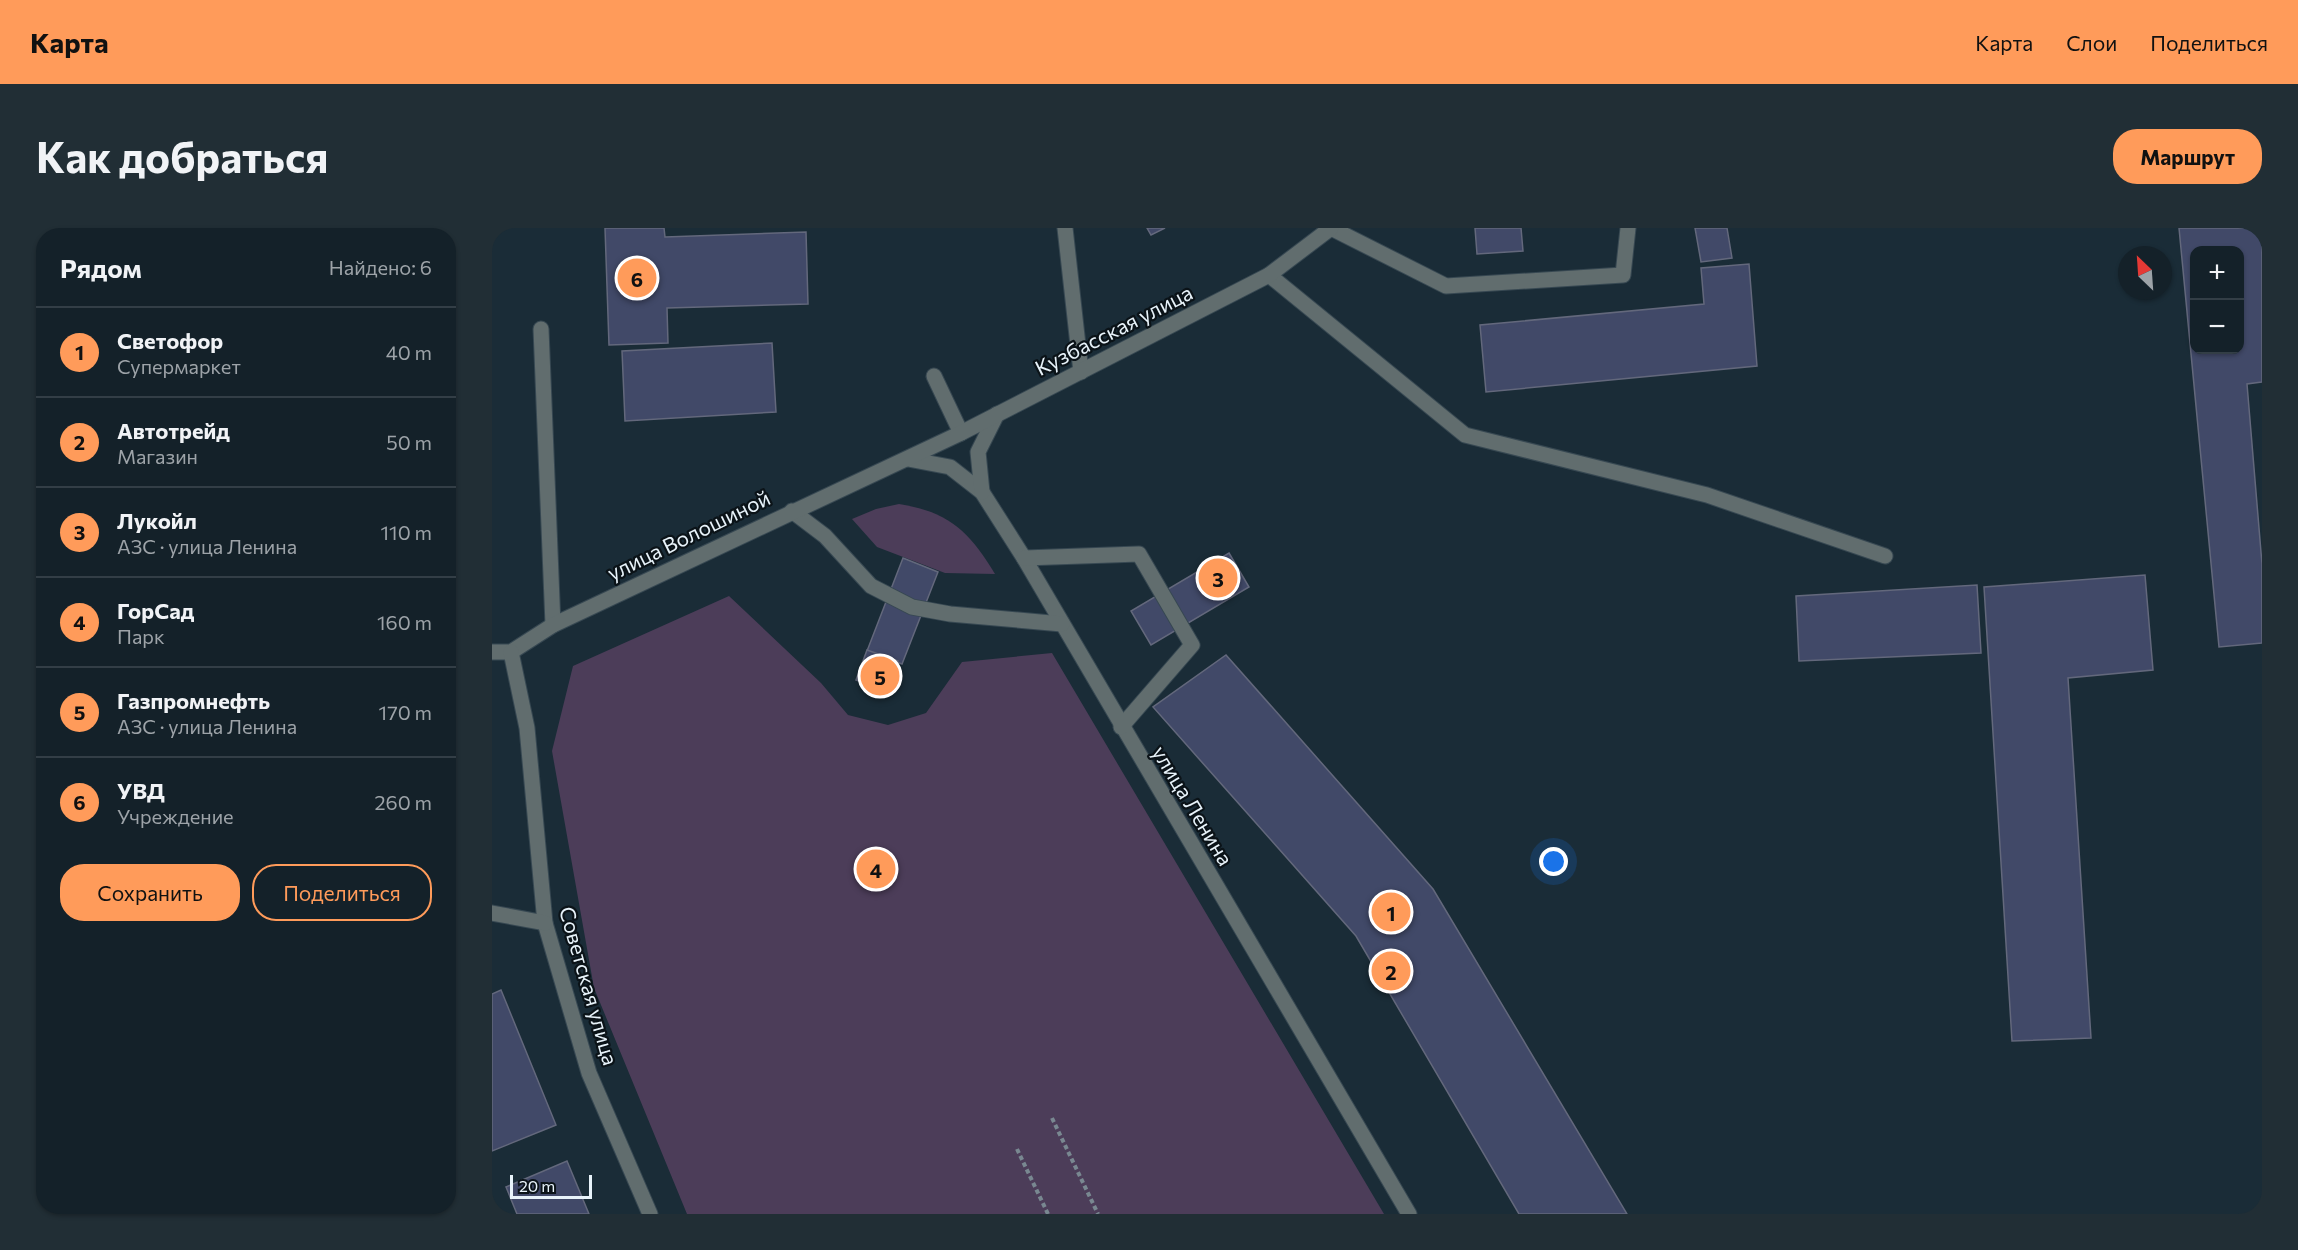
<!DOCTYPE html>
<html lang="ru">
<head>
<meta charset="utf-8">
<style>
	:root { --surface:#142129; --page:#212e35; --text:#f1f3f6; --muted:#9da3a8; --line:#333e46; --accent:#ff9b5a }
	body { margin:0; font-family:Commissioner,sans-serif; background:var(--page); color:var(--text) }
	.controls { position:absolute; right:18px; top:18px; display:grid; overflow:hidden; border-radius:12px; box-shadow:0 2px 4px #0004 }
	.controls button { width:54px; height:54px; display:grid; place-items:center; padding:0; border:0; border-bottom:2px solid var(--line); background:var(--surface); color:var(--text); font:30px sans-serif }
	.compass { position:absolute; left:1626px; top:18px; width:54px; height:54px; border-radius:50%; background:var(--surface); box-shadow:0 2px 4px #0004; rotate:335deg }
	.scale { position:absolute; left:18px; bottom:15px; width:82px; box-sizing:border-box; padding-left:6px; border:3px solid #e8f3fa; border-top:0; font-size:16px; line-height:21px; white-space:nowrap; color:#e8f3fa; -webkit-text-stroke:4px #0b1318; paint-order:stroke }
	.you { position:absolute; left:1062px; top:634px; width:21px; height:21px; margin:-15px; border:4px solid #fff; border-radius:50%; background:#1a73e8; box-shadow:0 0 0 9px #1a73e833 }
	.badge { display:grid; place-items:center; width:39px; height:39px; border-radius:50%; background:var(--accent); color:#111; font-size:20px; font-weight:700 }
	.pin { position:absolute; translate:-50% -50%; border:3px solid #fff; box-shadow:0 2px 6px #0006 }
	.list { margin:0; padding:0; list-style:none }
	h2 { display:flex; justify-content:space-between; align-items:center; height:78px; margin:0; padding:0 24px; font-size:26px }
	h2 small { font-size:20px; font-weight:400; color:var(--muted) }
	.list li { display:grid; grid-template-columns:39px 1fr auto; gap:18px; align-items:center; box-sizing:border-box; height:90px; padding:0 24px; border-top:2px solid var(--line) }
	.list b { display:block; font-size:22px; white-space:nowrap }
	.list p { margin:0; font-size:20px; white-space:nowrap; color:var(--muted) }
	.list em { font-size:20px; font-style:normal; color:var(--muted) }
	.actions { display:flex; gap:12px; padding:18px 24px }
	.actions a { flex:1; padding:14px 0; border:2px solid var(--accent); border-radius:24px; text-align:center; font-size:21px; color:var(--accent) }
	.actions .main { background:var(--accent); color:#111 }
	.map { position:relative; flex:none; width:1770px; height:986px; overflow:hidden; border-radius:24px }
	header { display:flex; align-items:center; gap:36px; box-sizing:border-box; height:84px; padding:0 30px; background:var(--accent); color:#111 }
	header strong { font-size:28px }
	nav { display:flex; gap:33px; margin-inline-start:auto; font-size:21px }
	.intro { display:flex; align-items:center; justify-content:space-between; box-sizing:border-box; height:144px; padding:0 36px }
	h1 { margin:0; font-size:42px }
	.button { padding:15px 27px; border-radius:24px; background:var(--accent); color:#111; font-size:21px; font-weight:700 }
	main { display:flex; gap:36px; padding:0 36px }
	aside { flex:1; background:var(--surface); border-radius:24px; box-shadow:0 2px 4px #0004 }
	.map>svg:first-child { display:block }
</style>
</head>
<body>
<header>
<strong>Карта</strong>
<nav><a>Карта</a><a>Слои</a><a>Поделиться</a></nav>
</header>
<div class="intro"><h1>Как добраться</h1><a class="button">Маршрут</a></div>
<main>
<aside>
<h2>Рядом<small>Найдено: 6</small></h2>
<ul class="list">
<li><span class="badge">1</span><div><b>Светофор</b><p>Супермаркет</p></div><em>40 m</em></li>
<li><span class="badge">2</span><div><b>Автотрейд</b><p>Магазин</p></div><em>50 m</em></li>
<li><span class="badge">3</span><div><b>Лукойл</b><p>АЗС · улица Ленина</p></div><em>110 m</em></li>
<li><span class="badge">4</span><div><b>ГорСад</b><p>Парк</p></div><em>160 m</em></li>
<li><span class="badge">5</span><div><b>Газпромнефть</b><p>АЗС · улица Ленина</p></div><em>170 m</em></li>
<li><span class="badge">6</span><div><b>УВД</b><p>Учреждение</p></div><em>260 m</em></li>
</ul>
<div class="actions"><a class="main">Сохранить</a><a>Поделиться</a></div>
</aside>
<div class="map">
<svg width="1770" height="986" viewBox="0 0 1770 986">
	<rect width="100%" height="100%" fill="#1a2c37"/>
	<g fill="#4c3d59">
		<path d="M407,276C457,284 477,303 503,346L453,345L385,319L360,291L384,281Z"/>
		<polygon points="237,368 329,455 356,487 396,497 434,485 470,434 560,425 892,986 195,986 102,760 60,523 81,438"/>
	</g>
	<g fill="#414968" stroke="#63687c" stroke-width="1.5" fill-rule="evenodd">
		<polygon points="113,0 172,0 173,9 314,4 316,76 175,80 176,115 117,117"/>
		<polygon points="655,0 673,0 659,7"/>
		<polygon points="983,0 1029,0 1031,23 985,26"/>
		<polygon points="1203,0 1235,0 1240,30 1209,34"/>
		<path d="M1687,0H1770V154L1755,156L1770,336V415L1727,419ZM1702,22H1748V122H1702Z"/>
		<polygon points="1257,36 1265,138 994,164 988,97 1212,76 1209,40"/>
		<polygon points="280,115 284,184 133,193 130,123"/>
		<polygon points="737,325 757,359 659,417 639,383"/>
		<polygon points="411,330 446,344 410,436 375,423"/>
		<polygon points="1653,347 1661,442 1576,450 1599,810 1520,813 1492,359"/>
		<polygon points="1485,357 1489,425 1307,433 1304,368"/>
		<polygon points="375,422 406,433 395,463 364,452"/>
		<polygon points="734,427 941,661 1135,986 1027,986 864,708 661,479"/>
		<polygon points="9,762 64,897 0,923 0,766"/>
		<polygon points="75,933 97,986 25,986 14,959"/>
	</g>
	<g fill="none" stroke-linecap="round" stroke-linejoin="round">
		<g stroke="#374852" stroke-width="17">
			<g id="minor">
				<polyline points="573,0 589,144"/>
				<polyline points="839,0 954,58 1131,47 1136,0"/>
				<polyline points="777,47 973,207 1215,267 1393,328"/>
				<polyline points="49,101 61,397"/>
				<polyline points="442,148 469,205"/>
				<polyline points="416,231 458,239 490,264 532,330 917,986"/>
				<polyline points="490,264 486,224 505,186"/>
				<polyline points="300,283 333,308 379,358 420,379 458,386 570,396"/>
				<polyline points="532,330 647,326 700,417 629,499"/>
				<polyline points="0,424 19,424 61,397 469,205 777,47 839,0"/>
				<polyline points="19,424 35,500 53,695 97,845 158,986"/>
				<polyline points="0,685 53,695"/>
			</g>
		</g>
		<g stroke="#798891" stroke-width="4" stroke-dasharray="4.5 3" stroke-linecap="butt">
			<polyline points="560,890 606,986"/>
			<polyline points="525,921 556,986"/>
		</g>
		<use href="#minor" stroke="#616d6e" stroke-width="15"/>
	</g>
	<g text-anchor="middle" stroke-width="4.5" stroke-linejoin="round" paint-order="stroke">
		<g font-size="21" fill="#e8f3fa" stroke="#0b1318">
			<text transform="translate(622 103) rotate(-27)" y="7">Кузбасская улица</text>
			<text transform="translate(197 308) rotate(-26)" y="7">улица Волошиной</text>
			<text transform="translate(700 578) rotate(59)" y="7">улица Ленина</text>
			<text transform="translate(96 758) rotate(74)" y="7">Советская улица</text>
		</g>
	</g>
</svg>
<div class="controls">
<button>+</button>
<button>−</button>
</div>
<svg class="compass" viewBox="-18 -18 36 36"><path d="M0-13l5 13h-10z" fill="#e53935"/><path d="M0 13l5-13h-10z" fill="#9da3a8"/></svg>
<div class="scale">20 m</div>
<div class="you"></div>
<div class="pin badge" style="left:899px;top:684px">1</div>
<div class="pin badge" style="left:899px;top:743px">2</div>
<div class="pin badge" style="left:726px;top:350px">3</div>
<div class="pin badge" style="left:384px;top:641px">4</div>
<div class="pin badge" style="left:388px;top:448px">5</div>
<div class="pin badge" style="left:145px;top:50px">6</div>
</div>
</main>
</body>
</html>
